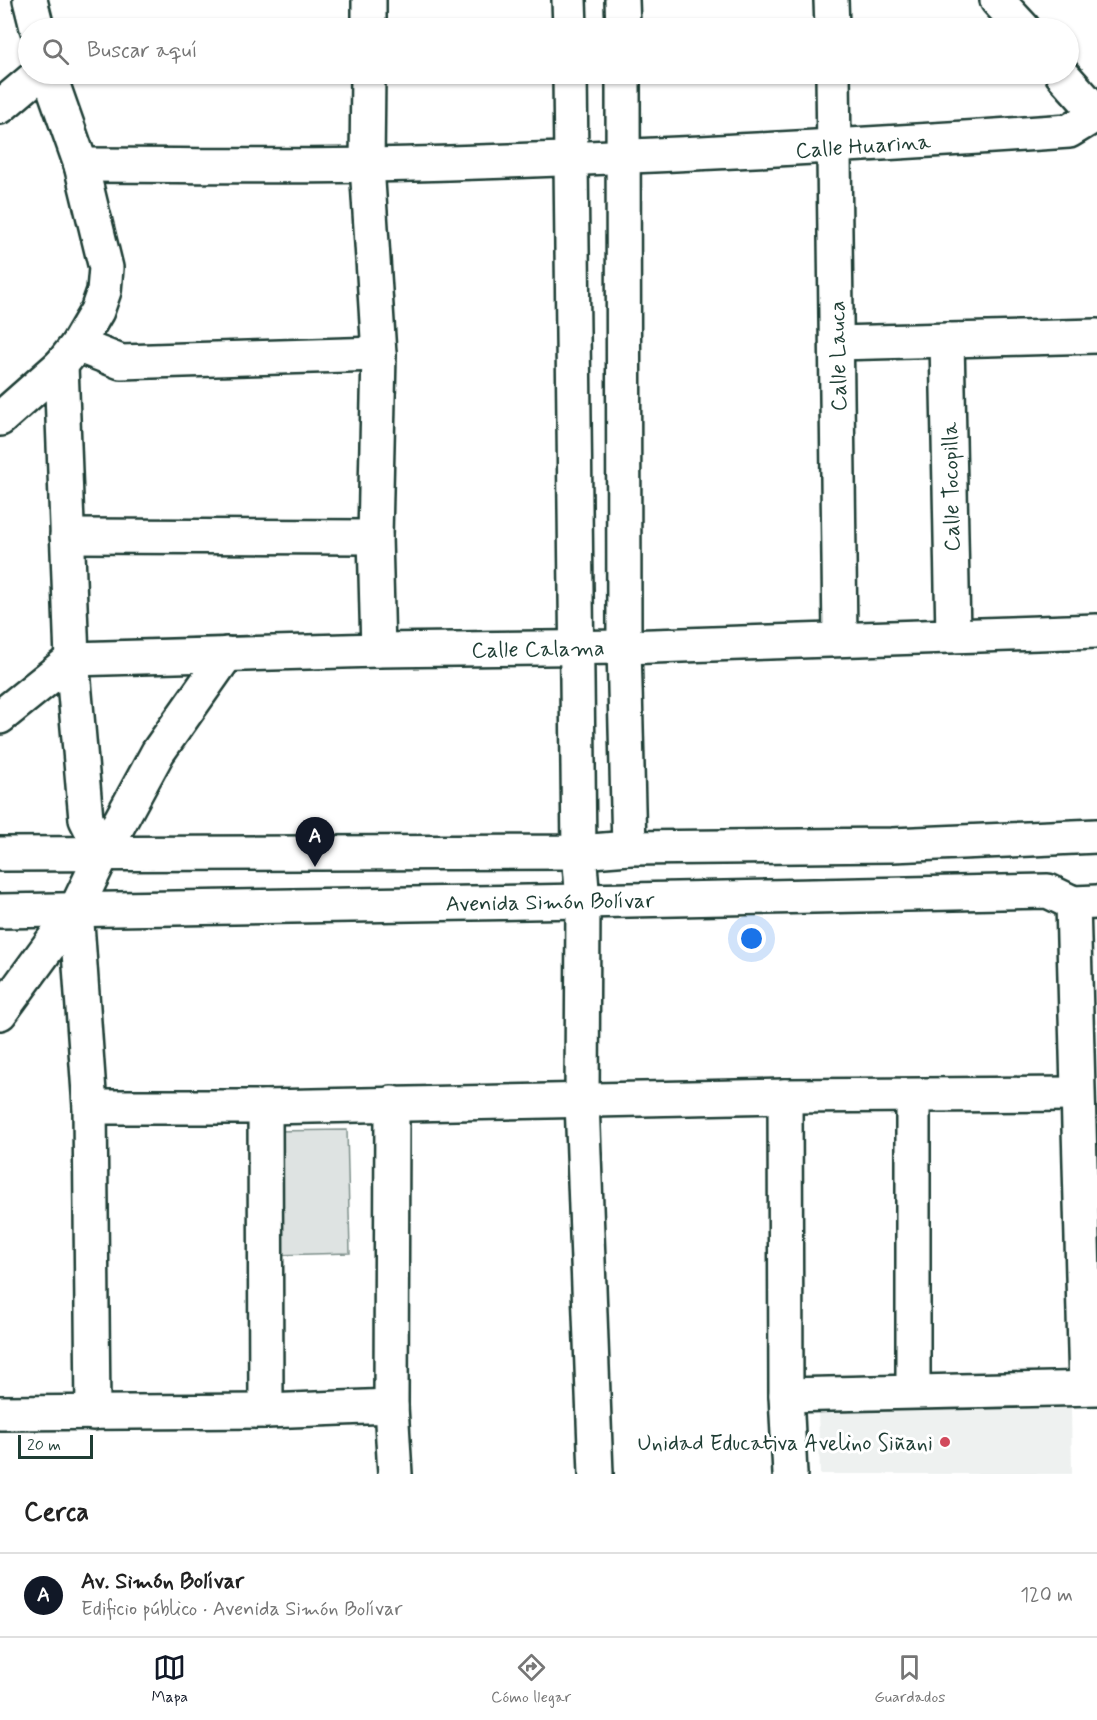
<!DOCTYPE html>
<html lang="es">
<head>
<meta charset="utf-8">
<style>
	:root { --surface:#fff; --page:#f6f6f6; --text:#222; --muted:#767676; --line:#e0e0e0; --accent:#111827 }
	body { margin:0; font-family:Mynerve,sans-serif; background:var(--page); color:var(--text) }
	.scale { position:absolute; left:18px; bottom:15px; width:75px; box-sizing:border-box; padding-left:6px; border:3px solid #1f3d34; border-top:0; font-size:16px; line-height:21px; white-space:nowrap; color:#1f3d34; -webkit-text-stroke:4px #fff; paint-order:stroke }
	.you { position:absolute; left:752px; top:939px; width:21px; height:21px; margin:-15px; border:4px solid #fff; border-radius:50%; background:#1a73e8; box-shadow:0 0 0 9px #1a73e833 }
	.badge { display:grid; place-items:center; width:39px; height:39px; border-radius:50%; background:var(--accent); color:#fff; font-size:20px; font-weight:700 }
	.pin { position:absolute; translate:-50% -50px; filter:drop-shadow(0 2px 3px #0008) }
	.pin::after { content:''; position:absolute; top:32px; width:21px; height:18px; background:inherit; clip-path:polygon(0 0,100% 0,50% 100%) }
	.list { margin:0; padding:0; list-style:none }
	h2 { display:flex; justify-content:space-between; align-items:center; height:78px; margin:0; padding:0 24px; font-size:26px }
	h2 small { font-size:20px; font-weight:400; color:var(--muted) }
	.list li { display:grid; grid-template-columns:39px 1fr auto; gap:18px; align-items:center; box-sizing:border-box; height:84px; padding:0 24px; border-top:2px solid var(--line) }
	.list b { display:block; font-size:22px; white-space:nowrap }
	.list p { margin:0; font-size:20px; white-space:nowrap; color:var(--muted) }
	.list em { font-size:20px; font-style:normal; color:var(--muted) }
	.icon { flex:none; width:33px; height:33px; fill:none; stroke:currentColor; stroke-width:2; stroke-linecap:round; stroke-linejoin:round }
	.map { position:relative; flex:none; width:1097px; height:1474px; overflow:hidden }
	.search { position:absolute; background:var(--surface); box-shadow:0 2px 4px #0004; left:18px; right:18px; top:18px; height:66px; display:flex; align-items:center; gap:15px; box-sizing:border-box; padding:0 21px; border-radius:33px; color:var(--muted); font-size:22px }
	.sheet { height:162px; background:var(--surface) }
	nav { display:flex; justify-content:space-around; align-items:center; box-sizing:border-box; height:84px; border-top:2px solid var(--line); background:var(--surface); font-size:16px; color:var(--muted) }
	nav a { display:grid; justify-items:center; gap:3px }
	nav .on { color:var(--accent) }
	.map>svg:first-child { display:block }
</style>
</head>
<body>
<div class="map">
<svg width="1097" height="1474" viewBox="0 0 1097 1474">
	<rect width="100%" height="100%" fill="#fff"/>
	<filter id="ink" filterUnits="userSpaceOnUse"><feTurbulence type="fractalNoise" baseFrequency=".0167" numOctaves="2"/><feDisplacementMap in="SourceGraphic" scale="12" xChannelSelector="R" yChannelSelector="G"/><feConvolveMatrix kernelMatrix="1 2 1 2 8 2 1 2 1" color-interpolation-filters="sRGB"/></filter>
	<g filter="url(#ink)">
		<polygon fill="#eef1f0" points="1071,1406 1072,1474 820,1474 818,1411"/>
		<polygon fill="#dee3e2" stroke="#7e908b" stroke-width="1.5" points="347,1130 350,1253 274,1255 272,1131"/>
		<g fill="none" stroke-linecap="round" stroke-linejoin="round">
			<g stroke="#1f3d34" stroke-width="38">
				<g id="minor">
					<polyline points="30,0 37,28"/>
					<polyline points="569,0 570,28"/>
					<polyline points="622,0 623,28"/>
					<polyline points="831,0 832,28"/>
					<polyline points="997,0 1023,28"/>
					<polyline points="369,28 369,0"/>
					<polyline points="368,74 367,165 379,354 375,537 378,650"/>
					<polyline points="570,74 579,852 583,901 582,1101 596,1474"/>
					<polyline points="623,74 624,647 629,848"/>
					<polyline points="833,74 840,638"/>
					<polyline points="1062,74 1097,113"/>
					<polyline points="0,107 39,74"/>
					<path d="M81,165C177,165 273,167 369,165C603,160 836,147 1069,131L1097,114"/>
					<polyline points="947,340 953,635"/>
					<polyline points="837,343 1097,336"/>
					<polyline points="77,345 121,362 379,354"/>
					<polyline points="0,419 61,365"/>
					<polyline points="67,536 375,537"/>
					<polyline points="0,717 72,659 378,650 624,647 1097,631"/>
					<polyline points="103,853 158,752 227,654"/>
					<polyline points="0,854 579,852 629,848 892,845 1097,836"/>
					<polyline points="1073,903 1086,1388"/>
					<polyline points="76,909 90,1107 93,1413"/>
					<polyline points="0,911 583,901 1048,891 1073,903 1097,902"/>
					<polyline points="0,1013 76,909 103,853 86,819 72,659 61,365 77,345 97,311 104,291 106,268 81,165 49,74"/>
					<polyline points="785,1096 786,1395 790,1474"/>
					<polyline points="392,1103 391,1406 395,1474"/>
					<polyline points="90,1107 265,1107 785,1096 1077,1094"/>
					<polyline points="265,1107 266,1411"/>
					<polyline points="913,1391 913,1096"/>
					<polyline points="786,1395 1097,1388"/>
					<polyline points="0,1413 266,1411 391,1406"/>
				</g>
			</g>
			<use href="#minor" stroke="#fff" stroke-width="33"/>
		</g>
	</g>
	<circle fill="#d1495b" stroke="#fff" stroke-width="2" cx="945" cy="1442" r="6"/>
	<g text-anchor="middle" stroke-width="6" stroke-linejoin="round" paint-order="stroke">
		<g font-size="22" fill="#1f3d34" stroke="#fff">
			<text transform="translate(863 145) rotate(-4)" y="8">Calle Huarina</text>
			<text transform="translate(837 356) rotate(-91)" y="8">Calle Lauca</text>
			<text transform="translate(950 487) rotate(-91)" y="8">Calle Tocopilla</text>
			<text transform="translate(538 648) rotate(-1)" y="8">Calle Calama</text>
			<text transform="translate(550 901) rotate(-1)" y="8">Avenida Simón Bolívar</text>
		</g>
		<g font-size="22" fill="#1f3d34" stroke="#fff" text-anchor="end">
			<text x="933" y="1450">Unidad Educativa Avelino Siñani</text>
		</g>
	</g>
</svg>
<div class="scale">20 m</div>
<div class="you"></div>
<div class="pin badge" style="left:315px;top:867px">A</div>
<div class="search"><svg class="icon" aria-label="search" viewBox="0 0 24 24"><circle cx="10" cy="10" r="6"/><path d="M15 15l6 6"/></svg>Buscar aquí</div>
</div>
<section class="sheet">
<h2>Cerca<small></small></h2>
<ul class="list">
<li><span class="badge">A</span><div><b>Av. Simón Bolívar</b><p>Edificio público · Avenida Simón Bolívar</p></div><em>120 m</em></li>
</ul>
</section>
<nav>
<a class="on"><svg class="icon" aria-label="map" viewBox="0 0 24 24"><path d="M3 6l6-2 6 2 6-2v14l-6 2-6-2-6 2zM9 4v14M15 6v14"/></svg>Mapa</a>
<a><svg class="icon" aria-label="directions" viewBox="0 0 24 24"><path d="M12 3l9 9-9 9-9-9zM9 14v-3h6M13 9l2 2-2 2"/></svg>Cómo llegar</a>
<a><svg class="icon" aria-label="saved" viewBox="0 0 24 24"><path d="M7 4h10v16l-5-4-5 4z"/></svg>Guardados</a>
</nav>
</body>
</html>
